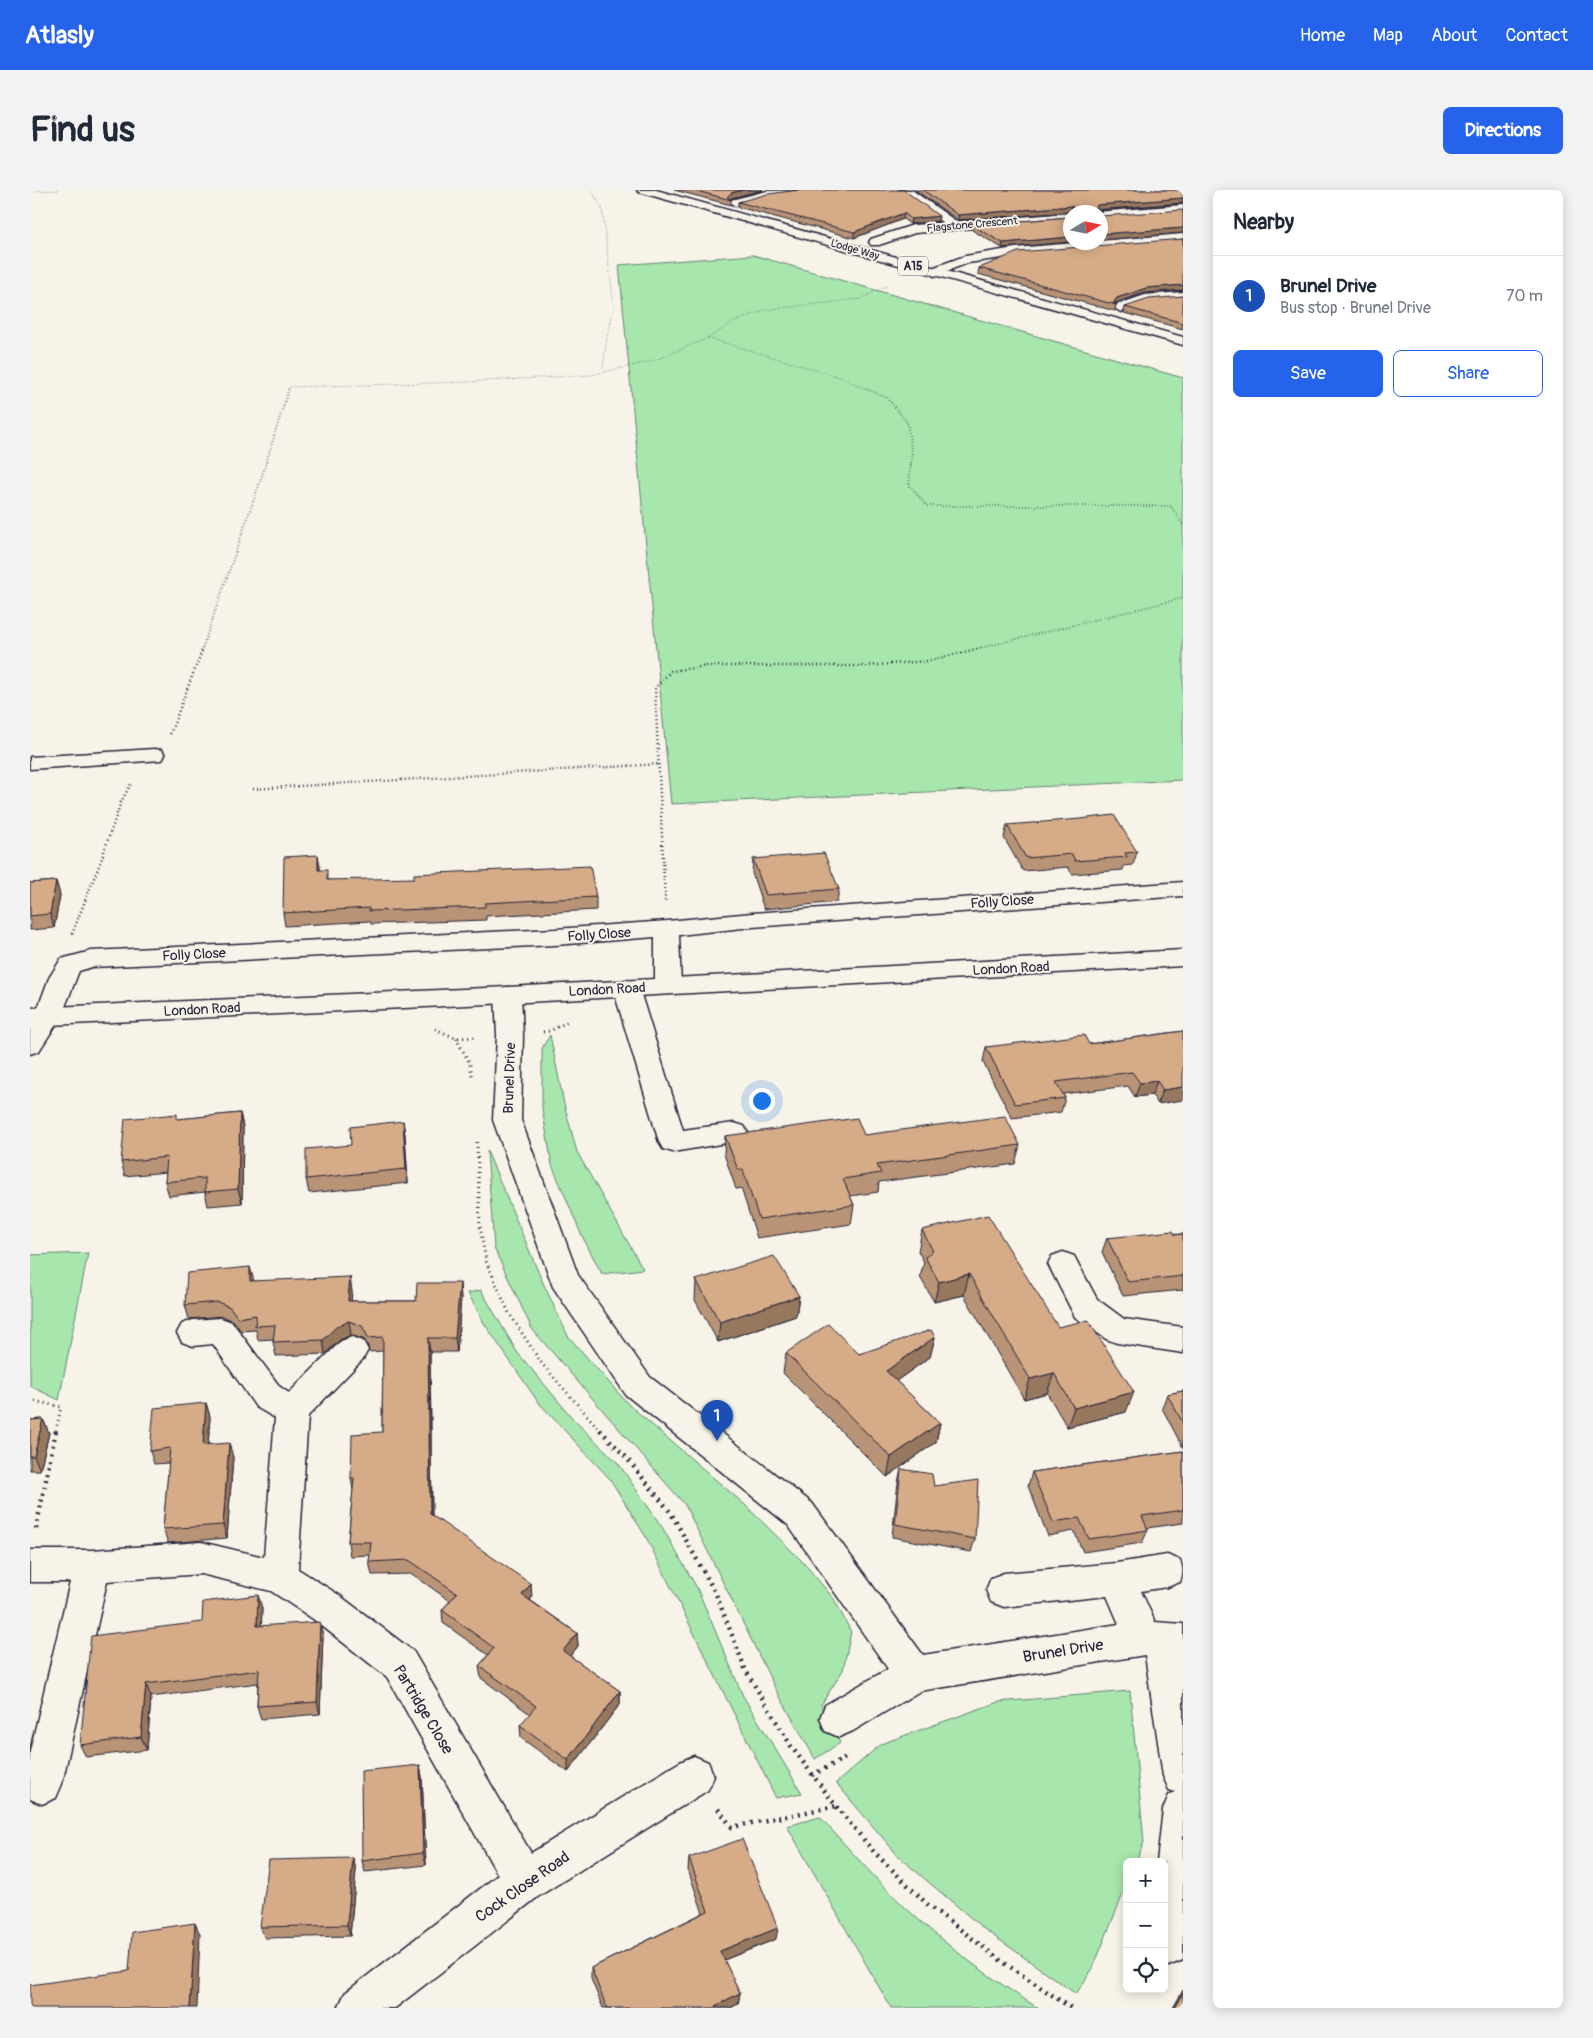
<!DOCTYPE html>
<html lang="en">
<head>
<meta charset="utf-8">
<style>
	:root { --surface:#fff; --page:#f2f2f3; --text:#1f2937; --muted:#747a83; --line:#e0e1e3; --accent:#2563eb }
	body { margin:0; font-family:Pangolin,sans-serif; background:var(--page); color:var(--text) }
	.controls { position:absolute; right:15px; bottom:15px; display:grid; overflow:hidden; border-radius:8px; box-shadow:0 2px 12px #0003 }
	.controls button { width:45px; height:45px; display:grid; place-items:center; padding:0; border:0; border-bottom:1px solid var(--line); background:var(--surface); color:var(--text); font:25px sans-serif }
	.compass { position:absolute; left:1033px; top:15px; width:45px; height:45px; border-radius:50%; background:var(--surface); box-shadow:0 2px 12px #0003; rotate:80deg }
	.you { position:absolute; left:731px; top:910px; width:18px; height:18px; margin:-12px; border:4px solid #fff; border-radius:50%; background:#1a73e8; box-shadow:0 0 0 8px #1a73e833 }
	.badge { display:grid; place-items:center; width:32px; height:32px; border-radius:50%; background:var(--accent); color:#fff; font-size:16px; font-weight:700 }
	.pin { position:absolute; translate:-50% -41px; filter:drop-shadow(0 1px 2px #0008) }
	.pin::after { content:''; position:absolute; top:26px; width:18px; height:15px; background:inherit; clip-path:polygon(0 0,100% 0,50% 100%) }
	.list { margin:0; padding:0; list-style:none }
	h2 { display:flex; justify-content:space-between; align-items:center; height:65px; margin:0; padding:0 20px; font-size:21px }
	h2 small { font-size:16px; font-weight:400; color:var(--muted) }
	.list li { display:grid; grid-template-columns:32px 1fr auto; gap:15px; align-items:center; box-sizing:border-box; height:80px; padding:0 20px; border-top:1px solid var(--line) }
	.list b { display:block; font-size:19px; white-space:nowrap }
	.list p { margin:0; font-size:16px; white-space:nowrap; color:var(--muted) }
	.list em { font-size:16px; font-style:normal; color:var(--muted) }
	.actions { display:flex; gap:10px; padding:15px 20px }
	.actions a { flex:1; padding:11px 0; border:1px solid var(--accent); border-radius:8px; text-align:center; font-size:18px; color:var(--accent) }
	.actions .main { background:var(--accent); color:#fff }
	.icon { flex:none; width:28px; height:28px; fill:none; stroke:currentColor; stroke-width:2; stroke-linecap:round; stroke-linejoin:round }
	.map { position:relative; flex:none; width:1153px; height:1818px; overflow:hidden; border-radius:8px }
	header { display:flex; align-items:center; gap:30px; box-sizing:border-box; height:70px; padding:0 25px; background:var(--accent); color:#fff }
	header strong { font-size:24px }
	nav { display:flex; gap:28px; margin-inline-start:auto; font-size:18px }
	.intro { display:flex; align-items:center; justify-content:space-between; box-sizing:border-box; height:120px; padding:0 30px }
	h1 { margin:0; font-size:35px }
	.button { padding:12px 22px; border-radius:8px; background:var(--accent); color:#fff; font-size:18px; font-weight:700 }
	main { display:flex; gap:30px; padding:0 30px }
	aside { flex:1; background:var(--surface); border-radius:8px; box-shadow:0 2px 12px #0003 }
	.map>svg:first-child { display:block }
</style>
</head>
<body>
<header>
<strong>Atlasly</strong>
<nav><a>Home</a><a>Map</a><a>About</a><a>Contact</a></nav>
</header>
<div class="intro"><h1>Find us</h1><a class="button">Directions</a></div>
<main>
<div class="map">
<svg width="1153" height="1818" viewBox="0 0 1153 1818">
	<rect width="100%" height="100%" fill="#f7f3e8"/>
	<filter id="ink" filterUnits="userSpaceOnUse"><feTurbulence type="fractalNoise" baseFrequency=".02" numOctaves="2"/><feDisplacementMap in="SourceGraphic" scale="10" xChannelSelector="R" yChannelSelector="G"/><feConvolveMatrix kernelMatrix="1 2 1 2 8 2 1 2 1" color-interpolation-filters="sRGB"/></filter>
	<g filter="url(#ink)">
		<g fill="#a7e6ad" stroke="#648474">
			<polygon points="723,65 1153,188 1153,590 641,614 589,75"/>
			<polygon points="520,845 534,914 547,962 613,1079 572,1084 551,1044 522,975 512,918 512,858"/>
			<polygon points="457,961 513,1093 538,1146 599,1215 715,1315 772,1371 804,1409 821,1442 813,1480 791,1515 810,1553 785,1569 745,1498 655,1315 502,1139 464,1058"/>
			<polygon points="58,1063 29,1210 0,1196 0,1065"/>
			<polygon points="451,1100 487,1162 545,1231 588,1273 632,1337 667,1398 713,1506 772,1603 746,1608 616,1347 580,1289 508,1212 454,1133 438,1103"/>
			<polygon points="1100,1501 1114,1652 1106,1672 1097,1672 1097,1694 1063,1778 1046,1804 954,1739 870,1668 806,1593 851,1554 968,1512"/>
			<path d="M790,1627C819,1659 846,1690 877,1719C917,1757 962,1789 1008,1818H861L757,1636Z"/>
		</g>
		<g fill="none" stroke-linecap="round" stroke-linejoin="round">
			<g stroke="#22223b" stroke-width="3">
				<g id="minor">
					<polygon points="776,0 770,3 737,7 705,16 699,12 701,10 737,1"/>
					<polygon points="869,0 882,0 927,32 1040,23 1040,30 885,43 849,55 841,55 839,52 841,49 883,35 913,33"/>
					<polygon points="1153,15 1153,23 1070,29 1070,22 1066,22"/>
					<polygon points="1153,44 1153,52 985,66 938,73 904,86 898,82 899,79 935,66 985,58"/>
					<polygon points="1153,102 1153,110 1117,113 1091,122 1084,118 1086,115 1115,105"/>
					<polygon points="124,559 132,560 135,565 132,570 0,579 0,567"/>
					<polygon points="1153,692 1153,706 722,737 649,745 651,796 647,802 638,804 629,802 625,796 625,747 525,755 62,777 49,781 31,827 9,861 0,864 0,834 5,826 19,788 31,769 61,761 525,739 637,731 722,723"/>
					<polygon points="596,790 605,792 609,798 653,940 704,933 714,936 718,943 714,950 643,962 633,959 629,952 583,798 587,792"/>
					<path d="M478,797L487,799L491,805L493,845L491,930L548,1085L620,1187L782,1313L893,1465L1089,1434L1077,1406L974,1417L961,1412L956,1400L961,1388L974,1383L1087,1373L1137,1365L1150,1370C1153,1378 1153,1384 1150,1392L1137,1397L1111,1401L1125,1432L1153,1434V1770L1138,1776L1134,1775V1672H1127L1133,1619L1139,1605L1145,1602L1139,1600L1133,1586L1115,1465L890,1501L823,1541L809,1547L795,1541L790,1528L795,1515L858,1479L758,1335L596,1205L523,1097L463,930L467,845L465,805L469,799Z"/>
					<polygon points="1033,1062 1044,1066 1067,1109 1094,1129 1153,1137 1153,1163 1087,1153 1076,1149 1045,1127 1018,1074 1022,1066"/>
					<polygon points="191,1128 202,1132 250,1197 259,1203 311,1151 322,1147 333,1151 338,1160 333,1169 278,1226 268,1379 309,1405 383,1461 501,1663 650,1572 664,1566 678,1572 684,1586 678,1600 509,1706 365,1818 308,1818 315,1803 468,1685 357,1487 283,1429 241,1401 171,1384 77,1391 32,1594 26,1608 12,1614 0,1609 0,1561 40,1392 0,1392 0,1360 62,1360 171,1352 234,1367 245,1228 226,1217 183,1154 163,1156 152,1152 147,1143 152,1134 163,1130"/>
				</g>
			</g>
			<g stroke="#22223b" stroke-width="3">
				<g id="major">
					<polygon points="607,0 626,0 1153,147 1153,155 609,2"/>
					<polygon points="1153,760 1153,776 478,813 0,836 0,818 478,797"/>
				</g>
			</g>
			<g stroke="#22223b" stroke-width="1" stroke-dasharray="0.5 2" stroke-linecap="butt">
				<polyline points="561,0 572,18 584,117 576,153 573,179"/>
				<polyline points="0,1 30,0"/>
				<polyline points="258,200 259,197 437,192 561,185 623,171 678,148"/>
				<polyline points="838,200 810,187 678,148 704,132 734,120 830,109 859,95"/>
			</g>
			<g stroke="#22223b" stroke-width="2" stroke-dasharray="0.5 2.5" stroke-linecap="butt">
				<polyline points="835,198 857,208 877,232 882,262 879,295 897,316 1141,316 1153,335"/>
				<polyline points="172,459 231,289 259,198"/>
				<polyline points="946,459 1153,408"/>
			</g>
			<g stroke="#22223b" stroke-width="2.5" stroke-dasharray="1 3" stroke-linecap="butt">
				<polyline points="140,544 173,458"/>
				<polyline points="223,599 629,574"/>
				<polyline points="635,711 625,498 641,481 677,476 835,476 898,471 951,458"/>
				<polyline points="42,744 70,673 91,612 101,594"/>
			</g>
			<g stroke="#22223b" stroke-width="3" stroke-dasharray="1 4" stroke-linecap="butt">
				<polyline points="405,839 426,848 447,847"/>
				<polyline points="513,842 520,841 537,832"/>
				<polyline points="426,848 440,874 442,886"/>
				<polyline points="447,952 450,1037 456,1071 479,1123 512,1174 571,1241"/>
				<polyline points="0,1210 31,1217 26,1241"/>
			</g>
			<g stroke="#22223b" stroke-width="4.5" stroke-dasharray="2 5" stroke-linecap="butt">
				<polyline points="570,1240 595,1266 641,1323 686,1404 716,1481 761,1556 806,1616 844,1662 897,1714 970,1770 1041,1818"/>
				<polyline points="6,1339 26,1240"/>
				<polyline points="782,1585 815,1568"/>
				<polyline points="688,1619 702,1637 806,1616"/>
			</g>
			<use href="#minor" fill="#f7f3e8" fill-rule="evenodd"/>
			<use href="#major" fill="#f7f3e8" fill-rule="evenodd"/>
		</g>
		<g fill="#b89374" stroke="#22223b">
			<polygon points="644,0 733,0 701,8 700,9 701,10 701,15"/>
			<polygon points="769,0 908,31 880,34 873,29 824,48 708,17 708,12"/>
			<polygon points="885,0 1153,0 1153,13 1069,20 1070,22 1041,22 928,30"/>
			<polygon points="1040,27 972,58 942,40 942,35"/>
			<polygon points="1153,49 1153,100 1114,103 1085,113 1085,114 1086,115 1085,121 948,84 949,78"/>
			<polygon points="1153,106 1153,139 1094,123 1095,117"/>
			<polygon points="977,635 1107,662 1103,675 1094,676 1093,680 1042,684 1038,677 993,681 974,648"/>
			<polygon points="288,665 290,680 299,690 566,707 566,720 456,726 456,730 341,734 340,731 255,736 253,723"/>
			<polygon points="723,669 809,699 807,712 734,719 722,683"/>
			<polygon points="26,691 30,705 24,738 0,740 0,693"/>
			<polygon points="1153,841 1128,914 1122,905 1105,907 1098,896 1033,904 1035,908 1031,922 982,928 953,872 956,857 1059,854"/>
			<polygon points="210,923 213,937 212,1013 178,1016 175,1002 139,1006 135,992 136,982 95,986 91,972 149,929"/>
			<polygon points="373,931 375,945 378,993 279,1003 276,989"/>
			<polygon points="834,945 990,955 985,974 849,992 848,1002 820,1006 824,1015 821,1034 727,1048 711,998 706,999 694,964 695,946"/>
			<polygon points="892,1040 1028,1137 1096,1222 1037,1237 1017,1203 994,1209 934,1105 904,1112 890,1087 894,1072 888,1061"/>
			<polygon points="1153,1044 1153,1100 1093,1106 1072,1062 1077,1048"/>
			<polygon points="666,1090 769,1106 766,1126 688,1152 665,1110"/>
			<polygon points="224,1091 322,1101 321,1111 386,1111 431,1107 427,1162 400,1162 402,1325 502,1407 500,1410 547,1443 548,1456 540,1466 590,1501 590,1514 538,1582 491,1548 490,1535 500,1524 451,1488 449,1476 458,1465 413,1433 412,1420 420,1411 382,1384 342,1385 339,1372 340,1365 320,1366 318,1352 323,1300 321,1288 352,1242 353,1161 339,1162 338,1156 335,1150 321,1145 310,1150 295,1164 246,1166 243,1152 243,1149 228,1150 226,1140 211,1141 204,1131 192,1126 159,1129 155,1115"/>
			<polygon points="905,1147 900,1167 866,1191 910,1233 906,1252 857,1287 753,1183 756,1163 829,1164"/>
			<polygon points="1153,1201 1153,1258 1132,1218 1137,1204"/>
			<polygon points="176,1213 180,1227 178,1255 203,1267 197,1348 138,1353 133,1339 139,1273 124,1274 120,1261"/>
			<polygon points="13,1229 19,1243 10,1280 0,1280 0,1230"/>
			<polygon points="1153,1261 1153,1333 1117,1338 1118,1340 1112,1353 1053,1362 1044,1341 1018,1346 998,1296 1002,1282"/>
			<polygon points="871,1279 904,1296 945,1349 941,1362 862,1347 868,1292"/>
			<polygon points="232,1418 231,1436 293,1445 290,1524 231,1529 227,1516 228,1493 121,1507 117,1560 56,1567 50,1555 172,1432"/>
			<polygon points="390,1575 392,1587 396,1675 335,1682 332,1671"/>
			<polygon points="323,1668 326,1680 320,1746 235,1748 230,1737"/>
			<polygon points="659,1668 746,1749 694,1770 710,1803 708,1814 700,1818 573,1818 561,1789 561,1778 673,1723 658,1680"/>
			<polygon points="1153,1800 1153,1818 1143,1818"/>
		</g>
		<g fill="#96785e" stroke="#22223b">
			<polygon points="713,0 733,0 701,8 699,10 697,7 701,3"/>
			<polygon points="1153,8 1153,13 1066,20 1065,22 1067,15"/>
			<polygon points="1042,16 1041,22 928,30 928,25"/>
			<polygon points="874,23 873,29 824,48 824,42"/>
			<polygon points="909,26 908,31 880,34 881,29"/>
			<polygon points="1153,38 1153,43 1070,50 1070,44"/>
			<polygon points="1040,47 1040,52 972,58 973,53"/>
			<polygon points="1153,95 1153,100 1114,103 1085,113 1085,115 1083,113 1087,108 1116,98"/>
			<polygon points="288,665 290,677 290,693 288,680"/>
			<polygon points="26,691 30,705 24,738 20,724"/>
			<polygon points="1127,891 1122,905 1105,907 1110,893"/>
			<polygon points="1153,897 1153,910 1128,914 1133,900"/>
			<polygon points="210,923 213,937 212,1013 208,999"/>
			<polygon points="373,931 375,945 378,993 376,979"/>
			<polygon points="220,1077 224,1091 220,1091"/>
			<polygon points="939,1084 934,1105 904,1112 909,1092"/>
			<polygon points="320,1087 322,1101 320,1125 318,1111"/>
			<polygon points="430,1093 431,1107 427,1162 425,1148"/>
			<polygon points="769,1106 766,1126 688,1152 690,1132"/>
			<polygon points="319,1131 321,1145 310,1150 295,1164 293,1150 307,1136"/>
			<polygon points="905,1147 900,1167 852,1201 856,1181"/>
			<polygon points="398,1148 400,1162 402,1338 400,1324"/>
			<polygon points="1024,1183 1017,1203 994,1209 1000,1189"/>
			<polygon points="1104,1202 1096,1222 1037,1237 1044,1218"/>
			<polygon points="176,1213 180,1227 177,1269 173,1255"/>
			<polygon points="13,1229 19,1243 10,1280 4,1266"/>
			<polygon points="910,1233 906,1252 857,1287 861,1267"/>
			<polygon points="199,1253 203,1267 197,1348 193,1335"/>
			<polygon points="501,1394 502,1407 493,1418 492,1405"/>
			<polygon points="228,1405 232,1418 231,1449 227,1436"/>
			<polygon points="290,1432 293,1445 290,1524 287,1512"/>
			<polygon points="547,1443 548,1456 534,1474 533,1461"/>
			<polygon points="116,1494 121,1507 117,1560 111,1547"/>
			<polygon points="590,1501 590,1514 538,1582 538,1570"/>
			<polygon points="390,1575 392,1587 396,1675 393,1663"/>
			<polygon points="323,1668 326,1680 320,1746 317,1735"/>
			<polygon points="165,1733 170,1744 167,1818 160,1818"/>
			<polygon points="748,1738 746,1749 689,1772 690,1761"/>
			<polygon points="710,1803 708,1814 700,1818 685,1818 685,1816"/>
		</g>
		<g fill="#d6ab87" stroke="#22223b">
			<polygon points="663,0 713,0 701,3 697,7 701,10"/>
			<polygon points="769,0 874,0 909,26 881,29 874,23 824,42 708,12 738,4"/>
			<polygon points="893,0 1153,0 1153,8 1067,15 1066,18 1069,19 1070,22 1043,22 1042,16 928,25"/>
			<polygon points="1153,20 1153,38 1070,44 1070,23 1071,26"/>
			<polygon points="1040,27 1040,47 973,53 942,35"/>
			<polygon points="1153,49 1153,95 1116,98 1087,108 1083,113 1086,115 949,78 988,62"/>
			<polygon points="1153,106 1153,133 1095,117 1119,109"/>
			<polygon points="1084,625 1107,662 1095,663 1097,667 1045,671 1042,664 996,668 977,635 1050,629"/>
			<polygon points="794,663 809,699 736,705 723,669"/>
			<polygon points="288,665 288,680 297,680 297,690 384,688 384,684 560,676 566,707 455,713 455,717 339,721 339,718 253,723 254,667"/>
			<polygon points="26,691 20,724 0,726 0,693"/>
			<polygon points="1153,841 1153,897 1133,900 1127,891 1110,893 1102,882 1026,892 1035,908 985,914 956,857 1054,845 1059,854"/>
			<polygon points="210,923 208,999 175,1002 175,988 135,992 137,967 91,972 95,929 147,924 147,929"/>
			<polygon points="975,926 990,955 847,975 851,983 813,989 824,1015 729,1029 713,980 708,980 695,946 827,928 834,945"/>
			<polygon points="373,931 376,979 276,989 276,959 321,955 320,937"/>
			<polygon points="958,1025 1028,1137 1058,1130 1104,1202 1044,1218 1024,1183 1000,1189 939,1084 909,1092 895,1067 903,1061 892,1040"/>
			<polygon points="1143,1041 1145,1045 1153,1044 1153,1086 1098,1092 1077,1048"/>
			<polygon points="744,1066 769,1106 690,1132 666,1090"/>
			<polygon points="220,1077 220,1091 320,1087 318,1111 386,1111 387,1093 430,1093 425,1148 398,1148 400,1324 501,1394 492,1405 547,1443 533,1461 590,1501 538,1570 490,1535 506,1516 449,1476 464,1458 412,1420 427,1403 379,1370 339,1372 341,1352 318,1352 324,1288 321,1288 322,1244 352,1242 353,1147 337,1148 337,1145 332,1136 319,1131 307,1136 293,1150 243,1152 245,1135 225,1136 226,1125 208,1128 200,1117 188,1112 155,1115 157,1083"/>
			<polygon points="798,1134 829,1164 901,1140 905,1147 856,1181 910,1233 861,1267 756,1163"/>
			<polygon points="1153,1201 1153,1233 1137,1204"/>
			<polygon points="176,1213 173,1255 199,1253 193,1335 133,1339 140,1258 120,1261 124,1218"/>
			<polygon points="13,1229 4,1266 0,1266 0,1230"/>
			<polygon points="1153,1261 1153,1320 1112,1326 1118,1340 1059,1349 1049,1328 1023,1332 1002,1282"/>
			<polygon points="871,1279 902,1284 904,1296 948,1290 945,1349 865,1334"/>
			<polygon points="228,1405 227,1436 290,1432 287,1512 227,1516 229,1480 116,1494 111,1547 50,1555 61,1446 172,1432 173,1412"/>
			<polygon points="390,1575 393,1663 332,1671 331,1581"/>
			<polygon points="712,1649 748,1738 690,1761 710,1803 685,1816 686,1818 577,1818 561,1778 678,1721 659,1668"/>
			<polygon points="323,1668 317,1735 230,1737 239,1670"/>
			<polygon points="165,1733 160,1818 0,1818 0,1795 99,1781 102,1742"/>
			<polygon points="1153,1803 1153,1818 1144,1818"/>
		</g>
	</g>
	<g text-anchor="middle" stroke-width="4" stroke-linejoin="round" paint-order="stroke">
		<g font-size="11" fill="#22223b" stroke="#f7f3e8">
			<text transform="translate(942 34) rotate(-5)" y="4">Flagstone Crescent</text>
			<text transform="translate(825 59) rotate(16)" y="4">Lodge Way</text>
		</g>
		<rect fill="#f7f3e8" stroke="#62616f" stroke-width="1" x="868" y="66.5" width="30" height="19" rx="4"/>
		<g font-size="12" font-weight="bold" fill="#22223b">
			<text x="883" y="80">A15</text>
		</g>
		<g font-size="14" fill="#22223b" stroke="#f7f3e8">
			<text transform="translate(972 711) rotate(-4)" y="5">Folly Close</text>
			<text transform="translate(569 744) rotate(-4)" y="5">Folly Close</text>
			<text transform="translate(164 764) rotate(-3)" y="5">Folly Close</text>
			<text transform="translate(981 778) rotate(-3)" y="5">London Road</text>
			<text transform="translate(577 799) rotate(-3)" y="5">London Road</text>
			<text transform="translate(172 819) rotate(-3)" y="5">London Road</text>
			<text transform="translate(479 888) rotate(-88)" y="5">Brunel Drive</text>
		</g>
		<g font-size="16" fill="#22223b" stroke="#f7f3e8">
			<text transform="translate(1033 1460) rotate(-9)" y="6">Brunel Drive</text>
			<text transform="translate(394 1519) rotate(59)" y="6">Partridge Close</text>
			<text transform="translate(492 1696) rotate(-35)" y="6">Cock Close Road</text>
		</g>
	</g>
</svg>
<div class="controls">
<button>+</button>
<button>−</button>
<button><svg class="icon" aria-label="locate" viewBox="0 0 24 24"><circle cx="12" cy="12" r="6"/><path d="M12 2v4M12 18v4M2 12h4M18 12h4"/></svg></button>
</div>
<svg class="compass" viewBox="-18 -18 36 36"><path d="M0-13l5 13h-10z" fill="#e53935"/><path d="M0 13l5-13h-10z" fill="#747a83"/></svg>
<div class="you"></div>
<div class="pin badge" style="left:687px;top:1251px;background:#1a4fb4">1</div>
</div>
<aside>
<h2>Nearby<small></small></h2>
<ul class="list">
<li><span class="badge" style="background:#1a4fb4">1</span><div><b>Brunel Drive</b><p>Bus stop · Brunel Drive</p></div><em>70 m</em></li>
</ul>
<div class="actions"><a class="main">Save</a><a>Share</a></div>
</aside>
</main>
</body>
</html>
